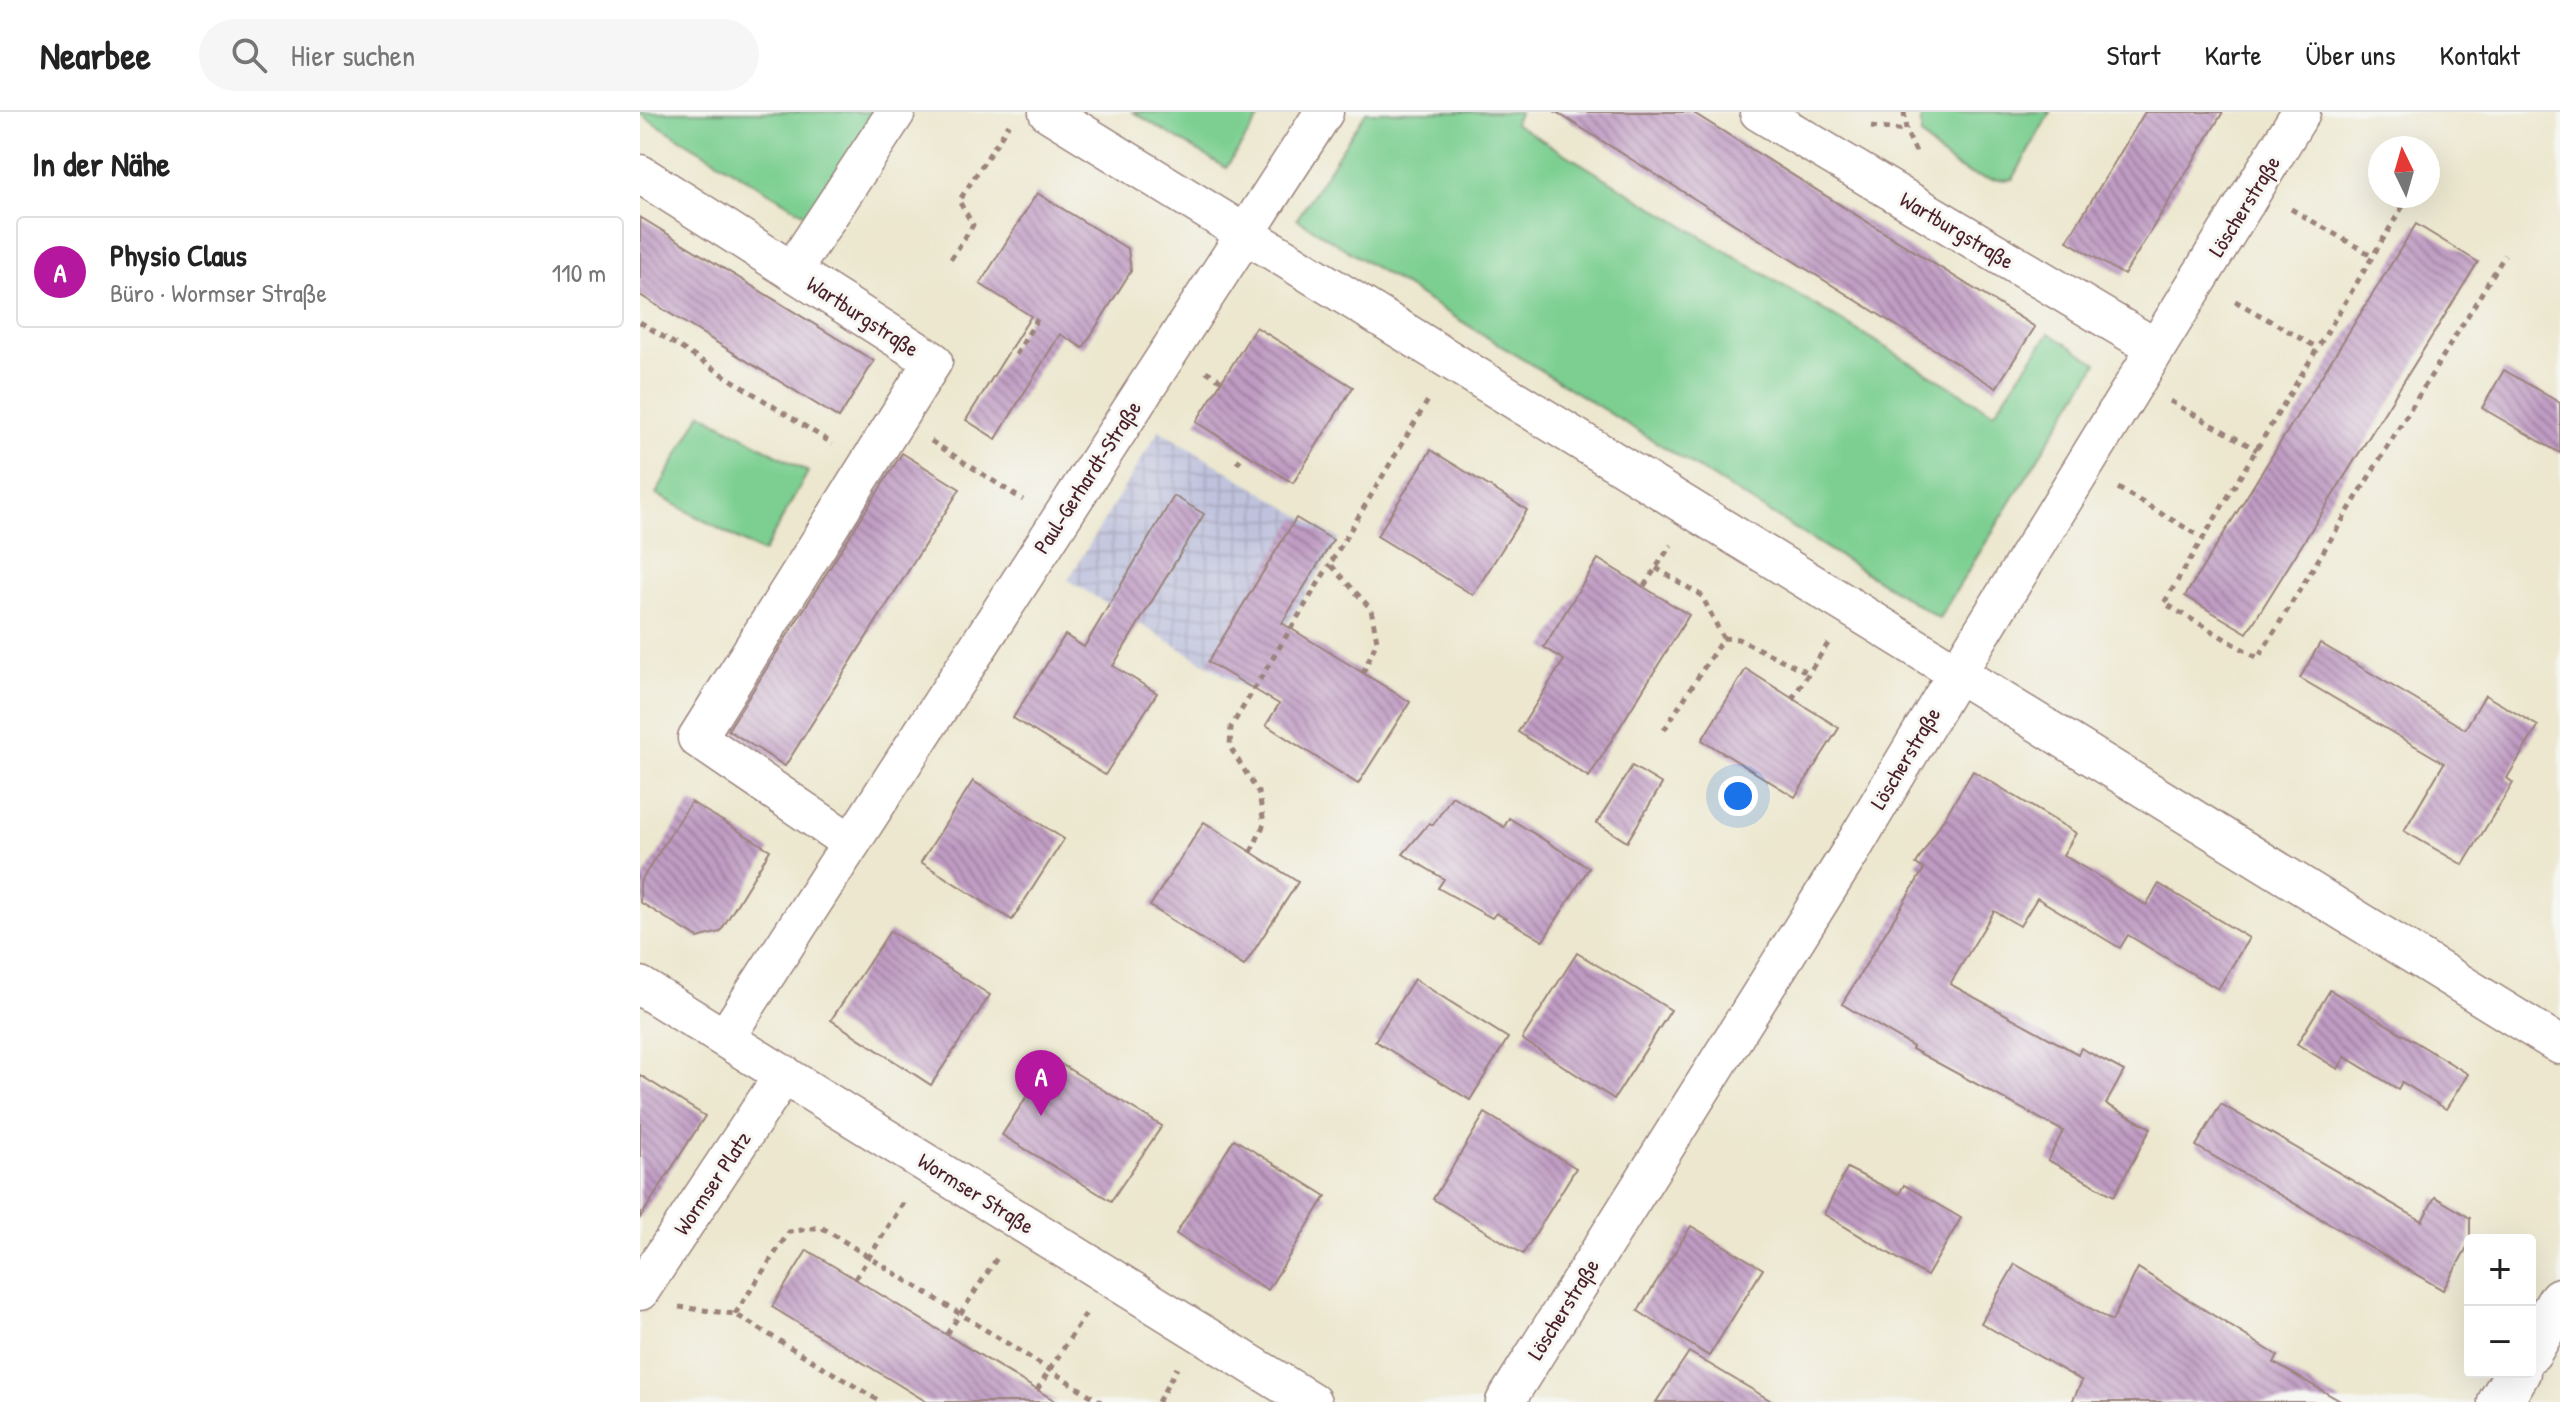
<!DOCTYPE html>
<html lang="de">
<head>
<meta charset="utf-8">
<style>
	:root { --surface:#fff; --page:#f6f6f6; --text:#222; --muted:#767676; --line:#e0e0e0; --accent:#b5179e }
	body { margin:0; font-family:"Patrick Hand",sans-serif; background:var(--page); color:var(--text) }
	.controls { position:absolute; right:24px; bottom:24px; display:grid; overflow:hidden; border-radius:8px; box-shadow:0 8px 32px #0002 }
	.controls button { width:72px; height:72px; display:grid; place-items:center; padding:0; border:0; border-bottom:2px solid var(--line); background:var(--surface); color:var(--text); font:40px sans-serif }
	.compass { position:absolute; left:1728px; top:24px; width:72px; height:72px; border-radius:50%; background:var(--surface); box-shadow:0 8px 32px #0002; rotate:355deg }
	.you { position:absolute; left:1098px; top:684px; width:28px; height:28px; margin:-20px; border:6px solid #fff; border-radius:50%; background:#1a73e8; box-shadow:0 0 0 12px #1a73e833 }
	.badge { display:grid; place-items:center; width:52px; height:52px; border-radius:50%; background:var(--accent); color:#fff; font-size:26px; font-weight:700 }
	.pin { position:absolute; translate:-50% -66px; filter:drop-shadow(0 2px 4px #0008) }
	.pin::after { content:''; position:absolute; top:42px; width:28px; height:24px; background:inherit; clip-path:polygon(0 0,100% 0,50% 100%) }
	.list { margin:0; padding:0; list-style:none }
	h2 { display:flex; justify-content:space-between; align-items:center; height:104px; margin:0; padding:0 32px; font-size:34px }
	h2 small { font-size:26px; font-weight:400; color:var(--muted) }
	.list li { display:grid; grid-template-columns:52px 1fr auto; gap:24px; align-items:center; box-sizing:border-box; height:112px; margin:0 16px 16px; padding:0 16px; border:2px solid var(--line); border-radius:8px }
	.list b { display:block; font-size:30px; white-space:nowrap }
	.list p { margin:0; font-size:26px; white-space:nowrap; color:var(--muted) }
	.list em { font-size:26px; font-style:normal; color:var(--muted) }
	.icon { flex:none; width:44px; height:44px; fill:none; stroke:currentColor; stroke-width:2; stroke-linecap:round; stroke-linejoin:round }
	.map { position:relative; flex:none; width:1920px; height:1290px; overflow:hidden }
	header { display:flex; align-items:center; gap:48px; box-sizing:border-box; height:112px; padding:0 40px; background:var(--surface); border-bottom:2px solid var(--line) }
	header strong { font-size:38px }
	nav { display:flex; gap:44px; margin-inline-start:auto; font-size:28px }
	.search { width:560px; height:72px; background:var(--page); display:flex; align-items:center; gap:20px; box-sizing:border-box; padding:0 28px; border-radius:44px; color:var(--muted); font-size:30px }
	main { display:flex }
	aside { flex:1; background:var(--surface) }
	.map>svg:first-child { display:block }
</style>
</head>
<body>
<header>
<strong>Nearbee</strong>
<div class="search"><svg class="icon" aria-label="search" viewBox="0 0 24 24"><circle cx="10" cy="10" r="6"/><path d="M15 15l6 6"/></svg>Hier suchen</div>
<nav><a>Start</a><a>Karte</a><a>Über uns</a><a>Kontakt</a></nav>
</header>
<main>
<aside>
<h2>In der Nähe<small></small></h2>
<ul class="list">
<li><span class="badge">A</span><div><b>Physio Claus</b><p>Büro · Wormser Straße</p></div><em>110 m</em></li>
</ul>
</aside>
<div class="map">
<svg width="1920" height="1290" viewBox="0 0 1920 1290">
	<defs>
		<pattern id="industrial-grid" width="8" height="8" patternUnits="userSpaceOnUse" patternTransform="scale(2)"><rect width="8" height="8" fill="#bfc2dd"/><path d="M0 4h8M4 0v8" fill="none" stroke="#a6a6be"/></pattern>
		<pattern id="building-back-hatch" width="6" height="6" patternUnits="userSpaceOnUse" patternTransform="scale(2)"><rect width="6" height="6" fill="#bf9bc3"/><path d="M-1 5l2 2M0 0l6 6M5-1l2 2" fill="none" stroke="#9d7e9f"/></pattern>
	</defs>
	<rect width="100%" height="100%" fill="#f6f6f2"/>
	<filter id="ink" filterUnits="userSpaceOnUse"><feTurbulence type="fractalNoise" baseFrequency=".0125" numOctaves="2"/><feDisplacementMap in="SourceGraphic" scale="16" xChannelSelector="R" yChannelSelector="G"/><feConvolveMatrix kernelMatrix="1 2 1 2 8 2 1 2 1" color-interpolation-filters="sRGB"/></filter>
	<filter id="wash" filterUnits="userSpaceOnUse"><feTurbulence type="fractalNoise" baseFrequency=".006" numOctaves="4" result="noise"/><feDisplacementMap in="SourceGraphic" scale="32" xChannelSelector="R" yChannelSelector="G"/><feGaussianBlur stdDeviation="1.8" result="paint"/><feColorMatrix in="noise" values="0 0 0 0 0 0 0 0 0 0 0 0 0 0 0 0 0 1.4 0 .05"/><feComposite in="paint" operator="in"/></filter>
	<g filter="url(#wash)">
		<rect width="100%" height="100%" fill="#ece7ce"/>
		<polygon fill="url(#industrial-grid)" points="519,318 699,427 607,577 428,468"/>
		<g fill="#7ccf91" stroke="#63775e" stroke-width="2">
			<polygon points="0,0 241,0 170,105 0,2"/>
			<polygon points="493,0 623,0 586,56"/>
			<polygon points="726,0 880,0 874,11 1354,301 1409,221 1457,251 1299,506 657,107"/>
			<path d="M1281,0H1410L1373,67C1332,72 1307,52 1281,23Z"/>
			<polygon points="61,301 168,360 123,441 16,382"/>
		</g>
		<g id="blocks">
			<g fill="url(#building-back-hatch)">
				<polygon points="916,0 1052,0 1395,215 1356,276"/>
				<polygon points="1505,0 1583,0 1484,163 1427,129"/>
				<polygon points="397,81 488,137 491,159 443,236 420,222 356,327 326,308 391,204 340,172"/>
				<polygon points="0,105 234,249 199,306 0,183"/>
				<polygon points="1776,112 1838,150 1607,521 1545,484"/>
				<polygon points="616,215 713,275 653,371 556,310"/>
				<polygon points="1864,258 1920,291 1920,341 1842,296"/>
				<polygon points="791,338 887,398 833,483 737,424"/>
				<polygon points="262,341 320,377 145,654 88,618"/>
				<polygon points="534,384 564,402 473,554 517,581 465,663 373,606 425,523 444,535"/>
				<polygon points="656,406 693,428 642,511 770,590 718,672 626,613 639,592 568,550"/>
				<polygon points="958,447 1049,503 949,665 878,620 924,548 904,535"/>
				<polygon points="1680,531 1825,617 1845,583 1898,614 1867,666 1873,671 1823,753 1764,719 1804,651 1660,566"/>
				<polygon points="1106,557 1199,616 1155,685 1062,628"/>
				<polygon points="992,654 1022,672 987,730 957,711"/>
				<polygon points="1333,659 1436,721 1423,743 1506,793 1519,772 1609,826 1578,877 1488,823 1480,836 1397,786 1380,814 1354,799 1310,872 1438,942 1441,936 1484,959 1466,992 1511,1016 1474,1084 1408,1048 1423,1019 1272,937 1273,935 1202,892 1284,757 1276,752"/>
				<polygon points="333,669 424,727 372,808 281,750"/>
				<polygon points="812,684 864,715 869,706 949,756 903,829 856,801 852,806 798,776 804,767 763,742 789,711 793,713"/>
				<polygon points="51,690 130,738 80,820 58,826 0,790 0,770"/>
				<polygon points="564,710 658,770 604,854 510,794"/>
				<polygon points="250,819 350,883 291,973 191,908"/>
				<polygon points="937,841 1031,898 974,987 882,927"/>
				<polygon points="774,867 868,926 830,988 735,929"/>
				<polygon points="1690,878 1828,962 1806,997 1762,970 1758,977 1705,945 1698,957 1657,932"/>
				<polygon points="411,946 522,1014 471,1089 362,1023"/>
				<polygon points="0,963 65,1004 0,1106"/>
				<polygon points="1581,992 1782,1109 1795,1085 1830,1106 1830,1130 1803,1178 1556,1034"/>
				<polygon points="845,1001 936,1056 883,1142 793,1087"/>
				<polygon points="594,1027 686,1084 628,1178 536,1122"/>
				<polygon points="1207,1056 1259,1082 1264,1073 1321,1106 1287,1164 1184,1102"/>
				<polygon points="1051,1114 1123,1157 1069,1244 998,1199"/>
				<polygon points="167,1138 215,1167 417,1290 287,1290 132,1195"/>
				<polygon points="1375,1152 1472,1209 1498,1156 1638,1244 1634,1251 1702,1290 1432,1290 1442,1269 1341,1211"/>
				<polygon points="1049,1240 1133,1290 1016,1290"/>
			</g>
		</g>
	</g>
	<g filter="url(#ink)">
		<use href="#blocks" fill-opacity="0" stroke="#9b837c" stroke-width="2"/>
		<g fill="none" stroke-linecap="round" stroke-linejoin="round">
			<g stroke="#9b837c" stroke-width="41">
				<g id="street">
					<polyline points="408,0 1920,933"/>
					<polyline points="1119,0 1516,236"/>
					<polyline points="0,62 152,159 256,0"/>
					<polyline points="152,159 293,249 57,626 211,731"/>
					<polyline points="0,874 672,1290"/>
					<polyline points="85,926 684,0"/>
					<polyline points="0,1179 144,962"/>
					<polyline points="865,1290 1209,742 1317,561 1661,0"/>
				</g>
			</g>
			<g stroke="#9b837c" stroke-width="47">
				<g id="secondary">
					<polyline points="1890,1239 1920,1188"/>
					<polyline points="1860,1290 1878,1260"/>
				</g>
			</g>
			<g stroke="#9b837c" stroke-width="5" stroke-dasharray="6 6" stroke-linecap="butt">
				<polyline points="1264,0 1266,19 1278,44"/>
				<polyline points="1231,15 1266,19"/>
				<polyline points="1769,84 1524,491 1618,546 1865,143"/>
				<polyline points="1651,97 1733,144"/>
				<polyline points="311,147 333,113 319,89 369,12"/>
				<polyline points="1595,189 1678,236"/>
				<polyline points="0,210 193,332"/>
				<polyline points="376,243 397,207"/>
				<polyline points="566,259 582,269"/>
				<polyline points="1530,289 1617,338"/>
				<polyline points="291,329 383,388"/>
				<polyline points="597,352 604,341"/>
				<polyline points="1478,376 1563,426"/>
				<polyline points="1016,456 1062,484 1083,526 1024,618"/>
				<polyline points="1004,474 1031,433"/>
				<polyline points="1083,526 1098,527 1169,561"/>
				<polyline points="723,561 737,529 731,497 690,452 790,285"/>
				<polyline points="1152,587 1189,530"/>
				<polyline points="611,740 624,712 619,682 590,635 591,615 690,452"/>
				<polyline points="215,1167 266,1087"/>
				<polyline points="39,1195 95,1202 241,1290"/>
				<polyline points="95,1202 149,1120 181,1115 461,1290"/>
				<polyline points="307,1222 359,1143"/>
				<polyline points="397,1278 448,1198"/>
				<polyline points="518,1290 537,1256"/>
			</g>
			<use href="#street" stroke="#fff" stroke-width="38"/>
			<use href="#secondary" stroke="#fff" stroke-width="44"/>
		</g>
	</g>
	<g text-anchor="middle" stroke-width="6" stroke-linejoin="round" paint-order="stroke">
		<g font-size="22" fill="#4a1f2b" stroke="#f6f6f2">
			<text transform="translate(1604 94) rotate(-58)" y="8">Löscherstraße</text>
			<text transform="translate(1317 118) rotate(31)" y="8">Wartburgstraße</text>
			<text transform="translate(223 204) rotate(33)" y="8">Wartburgstraße</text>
			<text transform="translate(447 365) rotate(-57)" y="8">Paul-Gerhardt-Straße</text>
			<text transform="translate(1265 646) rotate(-59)" y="8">Löscherstraße</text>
			<text transform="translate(72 1071) rotate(-56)" y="8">Wormser Platz</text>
			<text transform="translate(336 1081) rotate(32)" y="8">Wormser Straße</text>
			<text transform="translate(923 1197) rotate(-58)" y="8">Löscherstraße</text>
		</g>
	</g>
</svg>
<div class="controls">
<button>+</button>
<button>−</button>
</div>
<svg class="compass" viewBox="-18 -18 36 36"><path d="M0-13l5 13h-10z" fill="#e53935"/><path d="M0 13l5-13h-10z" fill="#767676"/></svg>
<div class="you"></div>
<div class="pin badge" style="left:401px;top:1004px">A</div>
</div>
</main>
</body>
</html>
